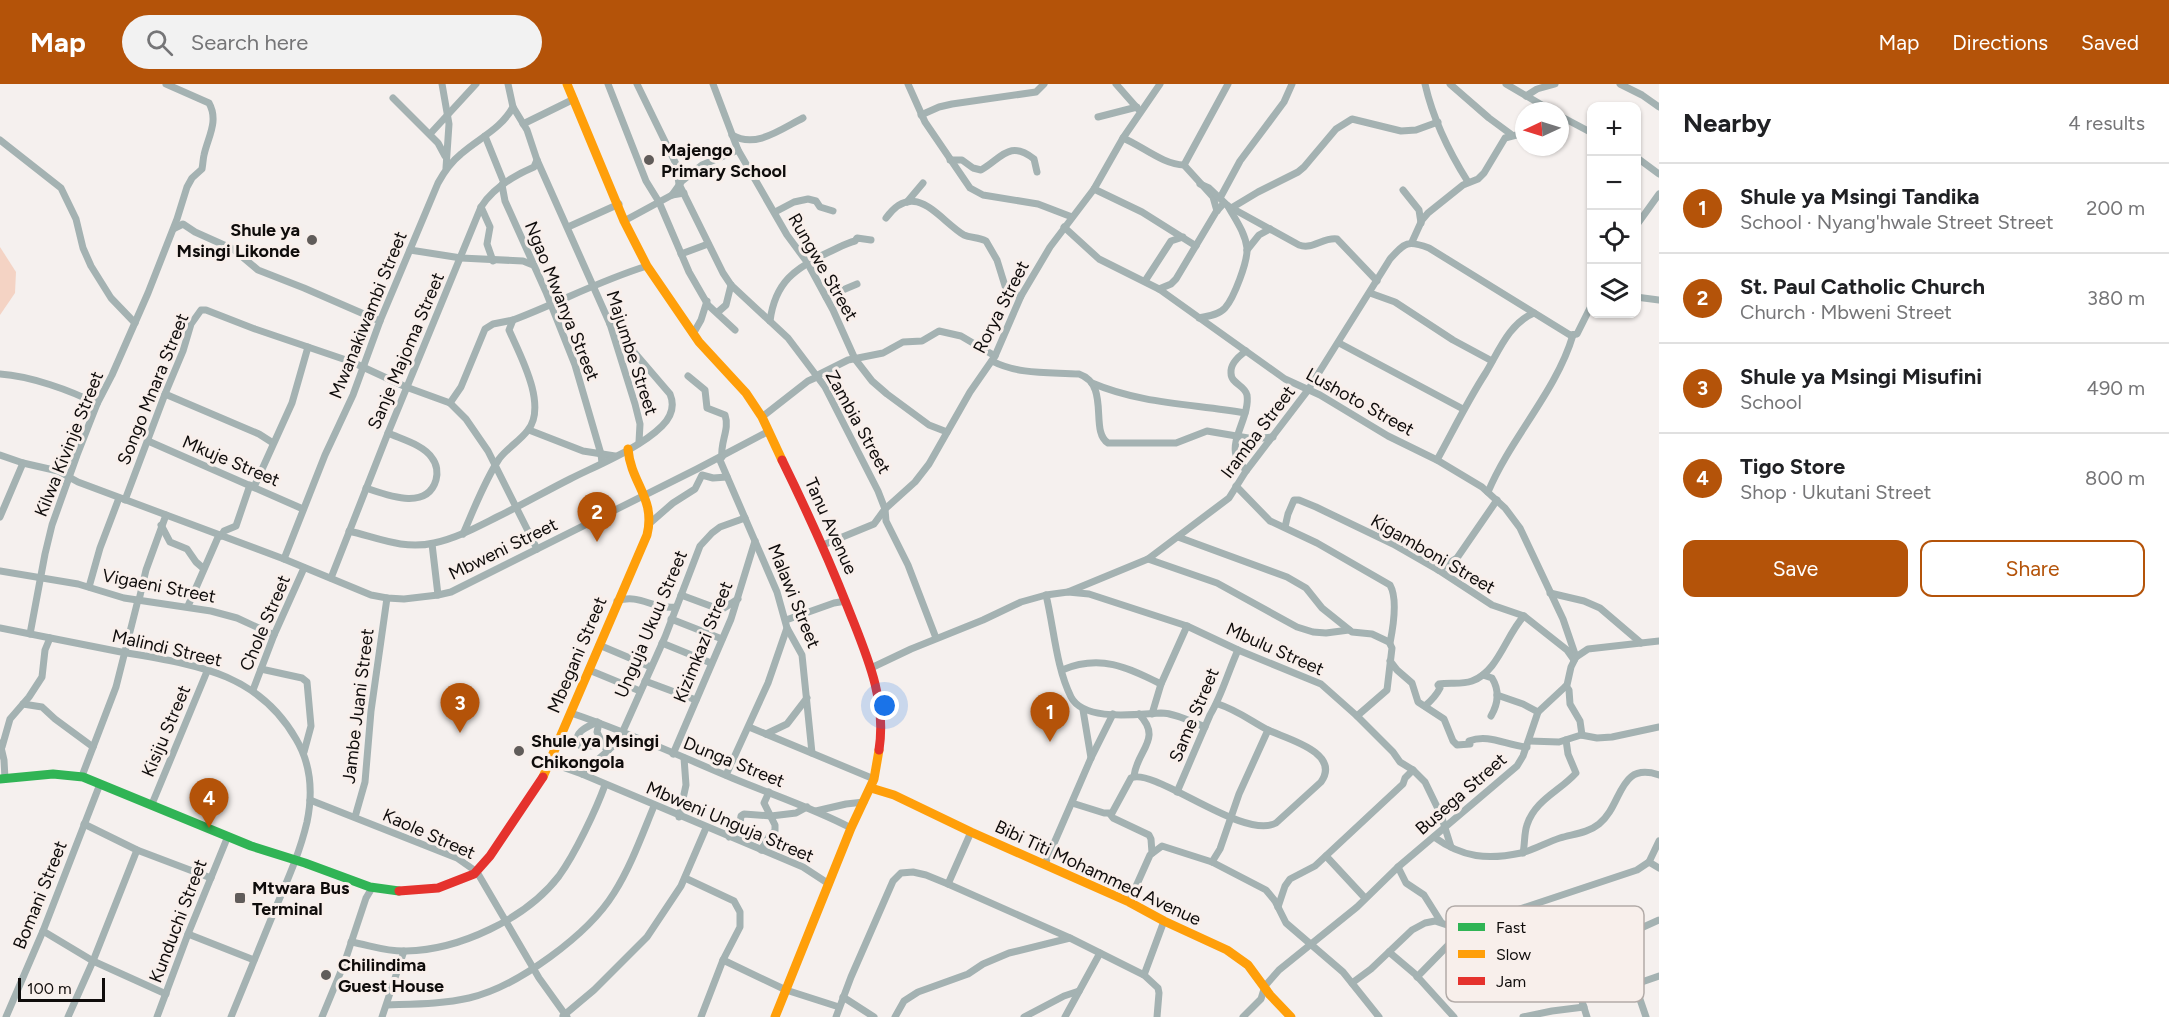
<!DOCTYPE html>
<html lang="en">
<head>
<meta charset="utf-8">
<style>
	:root { --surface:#fff; --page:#f2f2f2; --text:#202124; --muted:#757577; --line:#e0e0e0; --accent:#b45309 }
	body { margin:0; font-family:Figtree,sans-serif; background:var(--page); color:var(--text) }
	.controls { position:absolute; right:18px; top:18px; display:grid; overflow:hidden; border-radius:12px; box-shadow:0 2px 4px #0004 }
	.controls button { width:54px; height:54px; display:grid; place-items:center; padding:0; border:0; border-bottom:2px solid var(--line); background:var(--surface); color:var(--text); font:30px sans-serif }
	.compass { position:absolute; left:1515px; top:18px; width:54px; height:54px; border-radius:50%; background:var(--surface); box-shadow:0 2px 4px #0004; rotate:266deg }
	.scale { position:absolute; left:18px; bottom:15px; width:87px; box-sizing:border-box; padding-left:6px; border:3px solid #0f0c0b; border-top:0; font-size:16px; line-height:21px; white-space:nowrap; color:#0f0c0b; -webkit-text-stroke:4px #f8efeb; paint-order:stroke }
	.you { position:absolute; left:885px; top:622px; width:21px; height:21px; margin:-15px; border:4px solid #fff; border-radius:50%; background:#1a73e8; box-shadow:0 0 0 9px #1a73e833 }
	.badge { display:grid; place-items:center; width:39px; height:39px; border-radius:50%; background:var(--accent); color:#fff; font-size:20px; font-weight:700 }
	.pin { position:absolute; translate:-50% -50px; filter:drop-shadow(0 2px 3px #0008) }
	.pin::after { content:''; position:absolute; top:32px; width:21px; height:18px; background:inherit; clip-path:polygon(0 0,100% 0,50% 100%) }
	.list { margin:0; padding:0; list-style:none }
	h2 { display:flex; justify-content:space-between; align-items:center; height:78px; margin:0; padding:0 24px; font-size:26px }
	h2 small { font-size:20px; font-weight:400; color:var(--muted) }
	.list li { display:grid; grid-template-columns:39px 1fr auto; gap:18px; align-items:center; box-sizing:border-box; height:90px; padding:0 24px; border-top:2px solid var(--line) }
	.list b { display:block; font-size:22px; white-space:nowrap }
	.list p { margin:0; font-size:20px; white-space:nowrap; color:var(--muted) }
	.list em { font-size:20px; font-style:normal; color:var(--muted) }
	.actions { display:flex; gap:12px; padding:18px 24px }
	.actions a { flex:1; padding:14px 0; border:2px solid var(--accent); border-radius:12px; text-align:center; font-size:21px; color:var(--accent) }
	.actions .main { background:var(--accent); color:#fff }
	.icon { flex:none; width:33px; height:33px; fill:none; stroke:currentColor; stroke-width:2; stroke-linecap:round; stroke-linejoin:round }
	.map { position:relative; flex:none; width:1659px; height:933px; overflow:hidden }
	header { display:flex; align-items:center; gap:36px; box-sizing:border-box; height:84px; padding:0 30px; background:var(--accent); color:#fff }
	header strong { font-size:28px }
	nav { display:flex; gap:33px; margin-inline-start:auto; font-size:21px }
	.search { width:420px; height:54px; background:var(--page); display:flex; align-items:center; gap:15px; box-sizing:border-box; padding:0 21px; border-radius:33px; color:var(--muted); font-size:22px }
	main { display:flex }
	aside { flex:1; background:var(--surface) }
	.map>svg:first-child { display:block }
</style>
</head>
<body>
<header>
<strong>Map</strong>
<div class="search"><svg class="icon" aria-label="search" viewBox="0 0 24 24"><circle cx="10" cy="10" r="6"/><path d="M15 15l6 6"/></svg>Search here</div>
<nav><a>Map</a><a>Directions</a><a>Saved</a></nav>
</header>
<main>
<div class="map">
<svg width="1659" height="933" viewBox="0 0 1659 933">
	<rect width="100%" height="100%" fill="#f5f0ee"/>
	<polygon fill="#f4d3c4" points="0,163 16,188 15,209 0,231"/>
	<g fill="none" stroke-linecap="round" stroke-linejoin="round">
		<g stroke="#a4b2b2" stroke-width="7">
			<polyline points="442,0 449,40 446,84"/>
			<polyline points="508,0 513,23 527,46 537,76 610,240 635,320 640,340 639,358"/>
			<polyline points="608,0 646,97 659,118 689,188 708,221 735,246"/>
			<polyline points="637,0 676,80 679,100 723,189 731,201 788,254 825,303 878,407 885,425 886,437 908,481 936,554"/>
			<polyline points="713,0 738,66 787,151 807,178 833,226 855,275 872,297 887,310 929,341 947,348"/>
			<polyline points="908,0 925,38 970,104 983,111 1038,120 1072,133"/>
			<polyline points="1116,0 1138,25"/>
			<path d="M1425,0C1433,35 1449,68 1468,98"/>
			<polyline points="1450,0 1489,34 1512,51"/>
			<polyline points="1506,0 1552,27"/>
			<polyline points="1620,0 1642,11 1659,23"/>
			<polyline points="1526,12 1537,5 1555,0"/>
			<polyline points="393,14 438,59 445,72"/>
			<polyline points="921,31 939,23 952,20 1036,8 1044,0"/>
			<polyline points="1560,32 1592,49"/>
			<polyline points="1098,33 1137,23"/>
			<polyline points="523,40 574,15"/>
			<polyline points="430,50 476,0"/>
			<path d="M732,51C756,65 781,45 803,34"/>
			<polyline points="485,52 504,99"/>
			<path d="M1123,54C1142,62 1164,81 1184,81L1228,0"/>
			<polyline points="0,56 61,104 76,135 83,164 91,182 111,214 135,239"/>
			<polyline points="1636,73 1659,90"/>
			<path d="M950,76H962L973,84L981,86C1001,75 1009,55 1034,75L1037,88"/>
			<polyline points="1184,81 1213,113 1217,127"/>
			<path d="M1200,100L1209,104L1228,122L1299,161C1313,166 1323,153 1337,155L1377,197"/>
			<polyline points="502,101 505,117 546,208 575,281 601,370 602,379"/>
			<polyline points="1094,105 1142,128 1196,162"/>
			<polyline points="1403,106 1419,126 1421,139"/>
			<polyline points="672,111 682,97 702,81 738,66"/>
			<polyline points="1220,114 1240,77 1284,18 1292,0"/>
			<polyline points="907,118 923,99"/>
			<polyline points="481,123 490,143 487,160 493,177"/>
			<polyline points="1233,123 1258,108 1298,88 1304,83 1336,45 1352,35 1401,47 1416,46 1438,38"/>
			<polyline points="775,128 794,118 808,115 816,117 820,123 833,127"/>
			<path d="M886,134C915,94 939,136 964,151C971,154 979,153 986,157L997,176L1006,205L1010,209L1021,212"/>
			<polyline points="624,137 672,111 684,109"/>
			<polyline points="1636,142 1659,110"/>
			<polyline points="568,143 619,120"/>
			<polyline points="1064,143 1099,175 1159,205 1285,295 1320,311 1388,352 1437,376 1482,403 1505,424 1520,444 1563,535 1576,573"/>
			<polyline points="175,144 183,140 195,148 233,165 258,186 304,204 380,237"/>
			<polyline points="1412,158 1422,136 1428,129 1463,101 1478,95 1484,89 1505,54 1524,49"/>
			<polyline points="410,166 461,174 523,177 533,181"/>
			<polyline points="1247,166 1259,151 1270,145"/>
			<polyline points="681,170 708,160"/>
			<polyline points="1145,197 1171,157 1183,153"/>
			<polyline points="1159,205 1171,200 1176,195 1216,128 1224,119"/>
			<polyline points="1370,209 1395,218 1453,256 1492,277"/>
			<polyline points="826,213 857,200"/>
			<polyline points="1636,213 1659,216"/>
			<polyline points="718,228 726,221 731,201"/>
			<path d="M1199,234C1208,232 1219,231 1225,224C1234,214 1248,177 1247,164C1245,148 1235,135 1228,122"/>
			<path d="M770,237C775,198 795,184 829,168C838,164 846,159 855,157L857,154L871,156"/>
			<polyline points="693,250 701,236 707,217"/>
			<polyline points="1339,259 1463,325"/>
			<path d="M992,277C1019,291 1050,288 1079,290C1111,301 1089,347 1108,359H1176L1207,347L1254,355L1273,353"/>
			<path d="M0,290C30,292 70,306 97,320"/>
			<path d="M688,292L705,306L707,324L725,331C730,345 720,358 722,373"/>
			<polyline points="816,292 848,276 883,269 903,258 922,257 939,247 961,252 995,272"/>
			<path d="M1092,299C1141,320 1194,320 1245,329"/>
			<polyline points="165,310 259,350 273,359"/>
			<polyline points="450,319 461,303 485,245 493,240 513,236"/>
			<polyline points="762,333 808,297 817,293"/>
			<polyline points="529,346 583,367 615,372"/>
			<polyline points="148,357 303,425"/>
			<polyline points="0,371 23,379 58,387 78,398 284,475 371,511 387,514 404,515 438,511 451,508 697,385 769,347"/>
			<polyline points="719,374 777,508 787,544 802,571 812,669"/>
			<path d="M1437,376C1453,347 1467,318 1485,290C1498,269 1509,239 1534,229"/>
			<path d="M1246,387C1243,382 1238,377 1236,371C1231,354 1250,331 1247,311C1245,301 1231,300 1231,289C1230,280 1239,272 1246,267"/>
			<path d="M1236,402L1270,437L1317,459L1390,501C1398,515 1393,544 1390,559"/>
			<polyline points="254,403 292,319 308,263"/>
			<path d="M366,404C387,411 427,427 436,396C438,389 437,380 432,374C424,361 401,355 388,349"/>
			<path d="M1488,408C1511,353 1556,308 1573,251"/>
			<polyline points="125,416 165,310 183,267 191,240 201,226 206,226 255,245 352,278 406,303 450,319 466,335 488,367 537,465"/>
			<polyline points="0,433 23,379"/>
			<polyline points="650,439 673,419 695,405 702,391 713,394 727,393"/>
			<polyline points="161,441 170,458 187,465 196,478 203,484"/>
			<polyline points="1285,443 1288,430 1294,416 1299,416 1316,423 1393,460 1440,487 1492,521 1524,532 1567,566 1574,576"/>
			<path d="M349,447C378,454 404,466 434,459C457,454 477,443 497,433C522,421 546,407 570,395C598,381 640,364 662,342C671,333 675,322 670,310L610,240"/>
			<path d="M463,450C474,425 484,398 499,375C507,364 520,357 528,346C548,321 519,269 509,246L513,236C558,219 601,196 647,182"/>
			<polyline points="221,452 224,447 236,442 250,401"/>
			<polyline points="1178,453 1287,493 1306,504 1322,524 1352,548 1372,550 1389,558 1392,564 1387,606 1357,632"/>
			<polyline points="432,460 438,511"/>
			<polyline points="823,461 874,440 885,425 915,398 929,380 970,308 995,272 1021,212 1050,163 1094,105 1123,54 1160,0"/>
			<path d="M284,475L325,371L353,311L380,237L438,99C444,88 451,78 461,70C479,54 501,45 513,23"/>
			<polyline points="1148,475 1217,499 1297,543 1313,548 1326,549 1349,546"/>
			<polyline points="1438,486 1457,474 1497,416"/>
			<polyline points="0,487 78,500 124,514 211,527 237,534 274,551"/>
			<path d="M331,494L388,349L481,123C493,104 513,92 534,83L537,76"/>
			<polyline points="89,503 100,464 119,414"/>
			<polyline points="1068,508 1089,510 1187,542 1238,566 1321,600 1357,632 1393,668 1400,678 1413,686 1425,698 1441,731 1451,763"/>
			<polyline points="1550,509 1584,517 1600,524 1641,559"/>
			<polyline points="681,511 716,524 724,524 738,515"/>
			<path d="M1046,511C1054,544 1056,583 1071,613C1084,638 1137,630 1161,629C1175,629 1192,638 1205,643"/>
			<polyline points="139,516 146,486 166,431"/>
			<path d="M617,517C640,509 653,526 676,523"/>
			<polyline points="188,522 219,451"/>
			<polyline points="671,535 722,555"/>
			<polyline points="786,536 834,519 846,517"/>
			<path d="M0,544C39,552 77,559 116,567C188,580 256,585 296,655C311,680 313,709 307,738C300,768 288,795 276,823C261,860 246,896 231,933"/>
			<path d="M30,550L45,470L52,441L77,371L97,320L112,291L148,209L177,135L187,103L192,94L202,85C203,80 203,75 204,71C208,53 219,37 209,19L166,0"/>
			<polyline points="662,559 711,579"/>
			<polyline points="599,561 651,583"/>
			<path d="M1390,577L1397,586L1412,599L1418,618L1444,635L1453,657L1457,661L1470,660L1469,657C1489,649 1507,662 1527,663"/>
			<path d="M871,584L911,565L983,536L1021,518L1046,511L1068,508L1148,475L1229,414L1246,387L1308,306L1390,175C1405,158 1408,156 1429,164L1570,251L1577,250L1592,220"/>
			<polyline points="261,585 302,594 307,598 311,642 304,668"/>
			<polyline points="589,586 640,607"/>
			<path d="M1062,586C1100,570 1127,583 1161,600"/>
			<path d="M1483,591L1492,594C1500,607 1498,620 1491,632"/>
			<polyline points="645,597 696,616"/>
			<polyline points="1566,602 1569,606 1570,620 1580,637 1582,651"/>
			<polyline points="253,606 274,551 304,484"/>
			<polyline points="1497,611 1523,620 1538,628"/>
			<polyline points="23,620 42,623 55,635 93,663"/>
			<path d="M1425,622C1432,616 1436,612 1440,604L1438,601L1439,600C1450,598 1461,601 1472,597C1498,588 1506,551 1524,532"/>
			<polyline points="1083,626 1091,674"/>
			<path d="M571,629C628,648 682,673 737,696C776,712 815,725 851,744"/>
			<polyline points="1152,630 1161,600 1187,542"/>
			<path d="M597,638C587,643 575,647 577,659L582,663L598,661L604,662L608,667"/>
			<polyline points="599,639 597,648 604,662"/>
			<polyline points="749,643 874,695"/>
			<polyline points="766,650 787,640 807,614"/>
			<polyline points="1529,657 1559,658 1581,651 1597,654 1612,653 1659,643"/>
			<polyline points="0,659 4,676 5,695"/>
			<polyline points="2,663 10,635 29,613 42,593 45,566 50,554"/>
			<polyline points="673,670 731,535 755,457"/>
			<polyline points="551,679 582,690 803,783 829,800"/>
			<polyline points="582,690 613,662 623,647 665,553 700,462 712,449 720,443 745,434"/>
			<polyline points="726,691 768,599 787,544"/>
			<polyline points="82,692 116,603 138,516"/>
			<path d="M1134,692C1137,666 1163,655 1139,630"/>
			<path d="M1177,708L1210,631C1222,611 1228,588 1238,566"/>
			<polyline points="310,716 457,774 477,788 539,894 567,933"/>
			<path d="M1072,719L1104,729H1112L1131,694C1155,683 1243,757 1276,739L1321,698C1342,668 1284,654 1268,646C1251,637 1237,626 1218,620"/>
			<polyline points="152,720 208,585"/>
			<polyline points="816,727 846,720 864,718"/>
			<polyline points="1110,730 1113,734 1149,751 1151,755 1152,769"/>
			<polyline points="355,733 365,698 371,627 387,514"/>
			<polyline points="679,733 686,701 684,674"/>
			<polyline points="84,740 137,766 211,794"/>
			<polyline points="729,753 739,746 741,732 744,730 771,732 796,729 807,723"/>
			<path d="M1434,753C1463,774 1488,776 1521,769C1534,766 1547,758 1560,754C1573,750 1588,749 1599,740C1623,721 1618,677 1659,691"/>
			<polyline points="761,766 770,751 775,747 775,741 764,719 769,708"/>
			<path d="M1523,769C1525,760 1524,749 1527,741C1535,716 1560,707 1576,689L1568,670L1566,656"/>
			<polyline points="1326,772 1365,814"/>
			<polyline points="1212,778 1220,765 1239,710 1268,646"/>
			<polyline points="1649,778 1659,784"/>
			<polyline points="1045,780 1091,674 1113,630"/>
			<polyline points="1398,783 1406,799 1424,811 1441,838"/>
			<polyline points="685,794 734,817 740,828 740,843 723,876 701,933"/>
			<polyline points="948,800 971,748"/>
			<polyline points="1129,818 1150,771 1162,762 1212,778 1266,806 1275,817 1286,839 1343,888 1379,933"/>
			<polyline points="1278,823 1285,802 1290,795 1315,782 1403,700 1405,694 1413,686"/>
			<polyline points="1455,845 1482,841 1505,830 1637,786 1649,778 1659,757"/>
			<polyline points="43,847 93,877 166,910"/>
			<polyline points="188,850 254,876"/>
			<polyline points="1619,854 1646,933"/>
			<path d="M351,858C369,861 388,868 406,867C459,866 526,835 559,792C575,770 596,726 605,701"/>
			<polyline points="1389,868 1415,890 1454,933"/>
			<polyline points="1567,870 1587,933"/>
			<polyline points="723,876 786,906 839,923"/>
			<polyline points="1144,891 1164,837"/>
			<polyline points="1417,893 1459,850"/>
			<polyline points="1352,899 1371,885 1412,846 1425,839 1435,837 1453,843 1469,864 1485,875 1524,879 1557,873 1619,854 1659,836"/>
			<polyline points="1636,900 1659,892"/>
			<polyline points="843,913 874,933"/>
			<path d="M387,921C414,920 443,920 469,914C517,903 588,851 614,809C631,782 642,751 654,722"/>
			<polyline points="563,932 594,906 647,853 681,802 706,744"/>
			<polyline points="6,933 43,847 100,700"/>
			<polyline points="68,933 93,877 137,766"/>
			<polyline points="157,933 188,850 228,752"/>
			<polyline points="322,933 344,880 366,814 372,804"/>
			<polyline points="382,933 404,867"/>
			<polyline points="836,933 851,893 893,797 901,789 913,788 926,791 948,800 1070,854 1144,891 1158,904 1159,909 1157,933"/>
			<polyline points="895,933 904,917 918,908 968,890 983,880 1009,869 1070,854"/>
			<polyline points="1024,933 1064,912 1079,907"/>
			<polyline points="1065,933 1100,869"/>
			<polyline points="1243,933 1261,915 1265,902 1279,886 1357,823 1398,783 1517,682 1523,672 1538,628 1567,601 1571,583 1576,573 1588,565 1659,557"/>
			<polyline points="1523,933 1552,927 1584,923"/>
		</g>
		<polyline stroke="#30b455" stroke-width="9" points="0,695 53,690 83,693 251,762 305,779 370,803 399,807"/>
		<g stroke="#ff9f0a" stroke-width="9">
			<polyline points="567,0 624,137 647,182 699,258 746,309 762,333 782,376"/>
			<path d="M543,693L647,451C656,414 631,400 628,365"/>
			<polyline points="871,704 894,711 971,748 1129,818 1164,837 1227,866 1248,881 1270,911 1291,933"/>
			<polyline points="775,933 851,744 874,695 879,666"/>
		</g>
		<g stroke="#e5322d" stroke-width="9">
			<path d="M782,376C806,425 828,473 848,524C866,570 887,615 879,666"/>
			<polyline points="399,807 438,804 474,790 490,772 543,693"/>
		</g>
	</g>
	<g fill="#605c5a" stroke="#f8efeb" stroke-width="2">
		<circle cx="649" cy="76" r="6"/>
		<circle cx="312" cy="156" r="6"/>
		<circle cx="519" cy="667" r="6"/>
		<rect x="234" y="808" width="12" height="12" rx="3"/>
		<circle cx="326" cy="891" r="6"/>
	</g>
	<g text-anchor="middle" stroke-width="6" stroke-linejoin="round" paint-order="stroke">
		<g font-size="18" font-weight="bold" fill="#0f0c0b" stroke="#f8efeb" text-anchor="start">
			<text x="661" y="72">Majengo<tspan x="661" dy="21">Primary School</tspan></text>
			<text x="300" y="152" text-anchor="end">Shule ya<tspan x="300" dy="21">Msingi Likonde</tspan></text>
			<text x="531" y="663">Shule ya Msingi<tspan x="531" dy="21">Chikongola</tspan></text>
			<text x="252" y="810">Mtwara Bus<tspan x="252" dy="21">Terminal</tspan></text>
			<text x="338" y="887">Chilindima<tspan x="338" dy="21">Guest House</tspan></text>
		</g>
		<g font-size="18" fill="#0f0c0b" stroke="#f8efeb">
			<text transform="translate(823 183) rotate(60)" y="6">Rungwe Street</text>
			<text transform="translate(562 217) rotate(68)" y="6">Ngao Mwanya Street</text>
			<text transform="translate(1001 223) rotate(-63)" y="6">Rorya Street</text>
			<text transform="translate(368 231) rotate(-68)" y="6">Mwanakiwambi Street</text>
			<text transform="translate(406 267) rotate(-67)" y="6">Sanje Majoma Street</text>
			<text transform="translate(632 269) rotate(72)" y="6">Majumbe Street</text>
			<text transform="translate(153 305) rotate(-68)" y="6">Songo Mnara Street</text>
			<text transform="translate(1360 318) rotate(29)" y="6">Lushoto Street</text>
			<text transform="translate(858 338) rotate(61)" y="6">Zambia Street</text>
			<text transform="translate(1258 348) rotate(-53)" y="6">Iramba Street</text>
			<text transform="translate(69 360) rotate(-68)" y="6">Kilwa Kivinje Street</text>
			<text transform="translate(231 377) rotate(23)" y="6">Mkuje Street</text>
			<text transform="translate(831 442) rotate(66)" y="6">Tanu Avenue</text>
			<text transform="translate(503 465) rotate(-26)" y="6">Mbweni Street</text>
			<text transform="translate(1433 470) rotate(30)" y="6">Kigamboni Street</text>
			<text transform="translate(159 502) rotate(11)" y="6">Vigaeni Street</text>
			<text transform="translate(794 512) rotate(68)" y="6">Malawi Street</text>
			<text transform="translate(265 539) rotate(-67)" y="6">Chole Street</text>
			<text transform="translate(651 540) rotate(-67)" y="6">Unguja Ukuu Street</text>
			<text transform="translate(703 558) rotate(-68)" y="6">Kizimkazi Street</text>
			<text transform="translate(167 564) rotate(13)" y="6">Malindi Street</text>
			<text transform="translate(1275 565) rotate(24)" y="6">Mbulu Street</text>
			<text transform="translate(577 571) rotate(-67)" y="6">Mbegani Street</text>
			<text transform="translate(358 622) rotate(-83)" y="6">Jambe Juani Street</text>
			<text transform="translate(1194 631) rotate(-67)" y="6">Same Street</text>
			<text transform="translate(166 647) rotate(-67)" y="6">Kisiju Street</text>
			<text transform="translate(734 678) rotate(22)" y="6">Dunga Street</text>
			<text transform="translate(1461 710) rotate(-41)" y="6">Busega Street</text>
			<text transform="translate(730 738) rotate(23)" y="6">Mbweni Unguja Street</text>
			<text transform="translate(429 750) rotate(24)" y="6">Kaole Street</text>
			<text transform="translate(1098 789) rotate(25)" y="6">Bibi Titi Mohammed Avenue</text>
			<text transform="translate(40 811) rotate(-68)" y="6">Bomani Street</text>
			<text transform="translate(178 837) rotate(-69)" y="6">Kunduchi Street</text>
		</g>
	</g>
	<rect x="1446" y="822" width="198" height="96" rx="9" fill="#f8efeb" stroke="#b2aba8" stroke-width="1.5"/>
	<rect x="1458" y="839" width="27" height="8" fill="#30b455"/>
	<rect x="1458" y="866" width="27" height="8" fill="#ff9f0a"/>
	<rect x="1458" y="893" width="27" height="8" fill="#e5322d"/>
	<g font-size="16" fill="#0f0c0b">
		<text x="1496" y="849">Fast</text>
		<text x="1496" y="876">Slow</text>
		<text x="1496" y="903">Jam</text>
	</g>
</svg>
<div class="controls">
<button>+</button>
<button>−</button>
<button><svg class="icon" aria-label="locate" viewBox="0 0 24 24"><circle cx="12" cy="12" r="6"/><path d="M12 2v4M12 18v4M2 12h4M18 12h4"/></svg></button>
<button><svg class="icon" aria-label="layers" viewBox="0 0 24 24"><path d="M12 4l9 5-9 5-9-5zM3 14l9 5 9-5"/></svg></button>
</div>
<svg class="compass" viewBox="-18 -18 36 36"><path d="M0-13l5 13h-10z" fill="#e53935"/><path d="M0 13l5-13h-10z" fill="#757577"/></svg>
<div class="scale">100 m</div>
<div class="you"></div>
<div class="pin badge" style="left:1050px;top:658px">1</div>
<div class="pin badge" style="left:597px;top:458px">2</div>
<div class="pin badge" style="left:460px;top:649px">3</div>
<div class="pin badge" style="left:209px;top:744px">4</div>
</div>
<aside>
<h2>Nearby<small>4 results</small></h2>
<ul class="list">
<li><span class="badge">1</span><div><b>Shule ya Msingi Tandika</b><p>School · Nyang'hwale Street Street</p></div><em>200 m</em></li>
<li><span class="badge">2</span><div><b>St. Paul Catholic Church</b><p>Church · Mbweni Street</p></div><em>380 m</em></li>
<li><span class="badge">3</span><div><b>Shule ya Msingi Misufini</b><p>School</p></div><em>490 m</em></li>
<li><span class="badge">4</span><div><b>Tigo Store</b><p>Shop · Ukutani Street</p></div><em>800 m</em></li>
</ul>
<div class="actions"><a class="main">Save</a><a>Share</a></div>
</aside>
</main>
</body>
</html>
